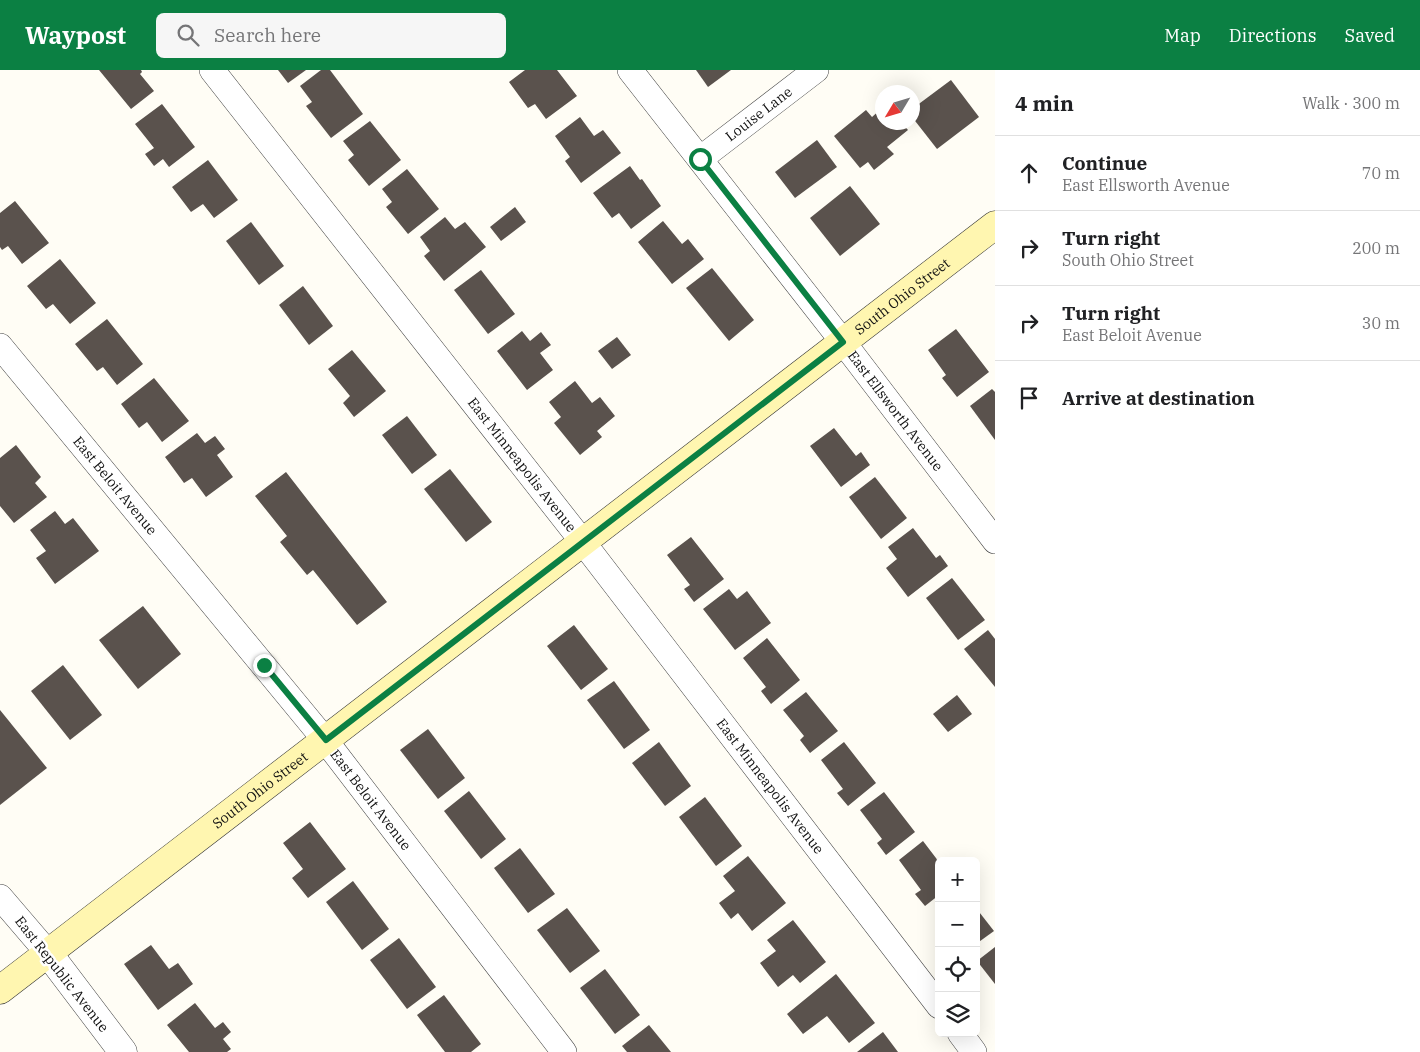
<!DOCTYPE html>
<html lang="en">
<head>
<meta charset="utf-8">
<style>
	:root { --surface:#fff; --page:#f6f6f6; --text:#202124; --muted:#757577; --line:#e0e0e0; --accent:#0b8043 }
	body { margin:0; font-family:"IBM Plex Serif",serif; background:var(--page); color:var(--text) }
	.controls { position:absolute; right:15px; bottom:15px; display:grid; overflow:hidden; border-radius:8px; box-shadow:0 5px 20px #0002 }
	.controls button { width:45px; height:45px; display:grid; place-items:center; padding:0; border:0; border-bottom:1px solid var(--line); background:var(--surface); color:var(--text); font:25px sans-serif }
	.compass { position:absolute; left:875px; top:15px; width:45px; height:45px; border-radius:50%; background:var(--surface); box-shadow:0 5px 20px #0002; rotate:232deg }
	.stop { position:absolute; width:15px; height:15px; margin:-11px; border:4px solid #0b8043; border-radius:50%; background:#fff }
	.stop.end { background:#0b8043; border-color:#fff; box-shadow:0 1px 5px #0008 }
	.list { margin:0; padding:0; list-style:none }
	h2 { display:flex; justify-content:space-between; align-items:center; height:65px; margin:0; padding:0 20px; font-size:21px }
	h2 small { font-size:16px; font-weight:400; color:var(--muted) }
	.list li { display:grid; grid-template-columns:32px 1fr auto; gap:15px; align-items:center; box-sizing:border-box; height:75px; padding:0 20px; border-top:1px solid var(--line) }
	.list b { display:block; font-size:19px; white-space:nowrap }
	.list p { margin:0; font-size:16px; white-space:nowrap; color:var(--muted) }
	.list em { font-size:16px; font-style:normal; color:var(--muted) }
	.icon { flex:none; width:28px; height:28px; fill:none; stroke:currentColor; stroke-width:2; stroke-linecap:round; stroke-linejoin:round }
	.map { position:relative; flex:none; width:995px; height:982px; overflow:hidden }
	header { display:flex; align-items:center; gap:30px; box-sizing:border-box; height:70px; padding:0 25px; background:var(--accent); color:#fff }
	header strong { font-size:24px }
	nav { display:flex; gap:28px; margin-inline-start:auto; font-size:18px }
	.search { width:350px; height:45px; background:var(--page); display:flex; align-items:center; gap:12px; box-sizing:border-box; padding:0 18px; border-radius:8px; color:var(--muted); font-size:19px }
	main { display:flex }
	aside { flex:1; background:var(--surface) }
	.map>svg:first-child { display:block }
</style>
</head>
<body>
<header>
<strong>Waypost</strong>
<div class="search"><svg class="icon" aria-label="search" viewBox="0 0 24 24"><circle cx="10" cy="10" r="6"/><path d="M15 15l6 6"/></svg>Search here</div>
<nav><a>Map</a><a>Directions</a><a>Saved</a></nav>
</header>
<main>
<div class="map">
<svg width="995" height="982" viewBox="0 0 995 982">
	<rect width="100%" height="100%" fill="#fffdf5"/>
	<g fill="#5a524d">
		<polygon points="99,0 141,0 142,2 140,4 154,21 131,39"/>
		<polygon points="278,0 306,0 288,13"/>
		<polygon points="321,0 330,0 363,44 331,68 306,36 312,32 300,16"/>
		<polygon points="525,0 557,0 577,26 546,49 535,34 528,38 509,12"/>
		<polygon points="696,0 731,0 708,17"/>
		<polygon points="951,10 979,47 937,79 912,47 912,39"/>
		<polygon points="162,34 195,77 169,97 163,89 154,96 145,84 154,78 135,54"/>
		<polygon points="882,38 882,52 901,52 908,60 887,77 894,84 874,100 868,92 860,98 834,66 866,40 872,47"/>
		<polygon points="580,47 594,66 603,60 621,83 581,113 565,91 570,87 555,66"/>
		<polygon points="370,51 401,90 369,116 348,90 354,85 343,71"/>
		<polygon points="817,70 837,97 795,128 775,102"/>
		<polygon points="208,90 238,130 214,148 203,134 191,142 172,117"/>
		<polygon points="630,96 640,110 642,109 661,136 631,159 619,143 612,148 593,123"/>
		<polygon points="407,99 439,139 408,164 386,137 392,132 382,119"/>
		<polygon points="850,116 880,154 840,186 810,148"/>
		<polygon points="15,131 49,173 22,194 8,176 2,180 0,177 0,143"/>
		<polygon points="515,137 526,152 501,171 490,157"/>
		<polygon points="445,147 455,159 465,152 486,177 444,211 424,186 430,181 420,167"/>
		<polygon points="663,151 682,174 688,169 704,189 672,214 638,172"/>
		<polygon points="251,152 284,196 259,215 226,171"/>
		<polygon points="60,189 96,233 70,254 53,234 46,239 27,216"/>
		<polygon points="712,198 754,250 729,271 686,218"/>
		<polygon points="481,200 515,244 488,264 454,220"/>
		<polygon points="303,216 333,256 309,275 279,235"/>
		<polygon points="107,249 143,294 117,315 103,297 97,301 75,274"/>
		<polygon points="956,259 989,302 957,327 942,308 946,305 928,280"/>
		<polygon points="522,261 530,271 541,262 551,275 540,283 553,300 527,320 497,281"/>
		<polygon points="617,267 631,285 612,299 598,281"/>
		<polygon points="352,280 386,321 354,347 343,333 350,326 328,299"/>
		<polygon points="154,308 189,351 162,372 147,352 139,358 121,334"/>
		<polygon points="575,311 592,333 600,327 615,346 597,361 602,367 580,385 554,353 561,347 549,332"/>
		<polygon points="992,319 995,322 995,370 970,336"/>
		<polygon points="407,346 437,385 412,404 382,365"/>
		<polygon points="834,358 856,386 861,382 870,395 841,417 810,376"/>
		<polygon points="197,363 205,373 215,366 225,379 217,385 233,407 206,427 192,408 184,413 165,387"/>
		<polygon points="16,375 41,407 35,413 47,427 14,453 0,436 0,388"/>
		<polygon points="450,399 492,452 466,472 424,419"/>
		<polygon points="286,402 387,532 357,555 313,500 307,505 280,472 287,466 255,426"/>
		<polygon points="875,407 907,448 881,469 849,427"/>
		<polygon points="55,441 65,454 73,448 99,481 55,514 36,488 46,481 30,460"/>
		<polygon points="913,458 936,488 940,485 948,496 908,527 886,498 897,489 888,477"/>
		<polygon points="691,467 724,509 694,532 684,519 690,515 667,485"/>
		<polygon points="952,508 985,550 958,570 926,528"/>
		<polygon points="729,519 737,529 747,521 771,553 735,580 703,539"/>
		<polygon points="143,536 181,584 138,619 99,570"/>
		<polygon points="574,555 608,599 581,620 547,576"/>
		<polygon points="988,560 995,569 995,617 964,579"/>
		<polygon points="767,568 800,610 771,634 761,621 766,617 743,588"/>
		<polygon points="63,595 102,645 70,670 31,621"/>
		<polygon points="614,611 650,660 624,679 587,630"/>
		<polygon points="806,622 838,661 810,683 800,670 804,666 783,640"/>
		<polygon points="957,625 972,644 948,662 933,644"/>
		<polygon points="0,640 47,698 0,735"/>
		<polygon points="428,659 465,708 438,729 400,680"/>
		<polygon points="659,672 691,716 665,736 632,693"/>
		<polygon points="844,672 876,713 848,736 837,723 843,719 821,690"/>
		<polygon points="469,721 506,769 481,789 444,741"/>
		<polygon points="884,722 915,762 886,785 877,773 882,769 860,740"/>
		<polygon points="705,727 742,776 716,796 679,747"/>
		<polygon points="310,752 346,799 308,828 292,808 303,799 283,773"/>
		<polygon points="923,771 939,792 939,825 925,836 915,824 921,820 899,790"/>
		<polygon points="520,778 555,824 528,843 494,798"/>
		<polygon points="748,786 786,833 752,861 738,843 731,849 719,833 735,821 723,806"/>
		<polygon points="353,811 389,859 362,880 326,832"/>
		<polygon points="567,838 600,881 570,903 537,860"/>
		<polygon points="976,838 994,861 976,874"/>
		<polygon points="793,850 826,892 800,913 793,905 778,917 760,893 776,881 767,870"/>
		<polygon points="399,868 436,917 407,939 370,890"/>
		<polygon points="151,875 169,899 178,893 193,914 158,940 124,894"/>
		<polygon points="995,877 995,914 977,891"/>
		<polygon points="605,899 640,945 615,964 580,918"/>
		<polygon points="836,904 875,953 849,973 827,946 803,964 787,944"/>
		<polygon points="444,925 481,974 471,982 445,982 417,945"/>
		<polygon points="195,933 215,958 223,952 231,962 223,969 231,979 227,982 189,982 167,955"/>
		<polygon points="649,955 671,982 627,982 622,976"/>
		<polygon points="883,962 898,982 857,982"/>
	</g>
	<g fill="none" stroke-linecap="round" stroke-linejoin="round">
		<g stroke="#444" stroke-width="26">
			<g id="minor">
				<path id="s1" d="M212,0L582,471L939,936"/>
				<path id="s2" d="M630,0L843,272L995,471"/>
				<path id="s3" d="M700,89L816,0"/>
				<path id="s4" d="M0,276L325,670L564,982"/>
				<polyline points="0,827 48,883"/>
				<polyline points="960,963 974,982"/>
			</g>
		</g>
		<g stroke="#444" stroke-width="29">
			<polyline id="tertiary" points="48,883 123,982"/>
		</g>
		<g stroke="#333" stroke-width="29">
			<g id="secondary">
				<path id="s5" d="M0,920L995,155"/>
			</g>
		</g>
		<use href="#minor" stroke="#fff" stroke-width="25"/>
		<use href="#tertiary" stroke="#fff" stroke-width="28"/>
		<use href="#secondary" stroke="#fff6b0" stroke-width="28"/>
	</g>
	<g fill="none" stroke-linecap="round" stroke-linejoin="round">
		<polyline stroke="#0b8043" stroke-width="6" points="264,595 326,670 843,272 700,89"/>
	</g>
	<g text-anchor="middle" stroke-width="5" stroke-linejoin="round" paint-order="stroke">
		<g font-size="14" fill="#111" stroke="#fff">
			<text dy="5" stroke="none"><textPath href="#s3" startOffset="74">Louise Lane</textPath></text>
			<text dy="5" stroke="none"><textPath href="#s5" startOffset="1138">South Ohio Street</textPath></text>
			<text dy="5" stroke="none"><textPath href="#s2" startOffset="432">East Ellsworth Avenue</textPath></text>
			<text dy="5" stroke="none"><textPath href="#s1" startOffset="502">East Minneapolis Avenue</textPath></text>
			<text dy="5" stroke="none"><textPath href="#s4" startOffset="181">East Beloit Avenue</textPath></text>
			<text dy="5" stroke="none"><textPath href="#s1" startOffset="908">East Minneapolis Avenue</textPath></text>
			<text dy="5" stroke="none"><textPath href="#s5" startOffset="328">South Ohio Street</textPath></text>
			<text dy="5" stroke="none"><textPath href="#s4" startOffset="586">East Beloit Avenue</textPath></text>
			<text transform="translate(62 904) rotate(52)" y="5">East Republic Avenue</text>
		</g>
	</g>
</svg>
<div class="controls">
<button>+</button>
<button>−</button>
<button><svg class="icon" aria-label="locate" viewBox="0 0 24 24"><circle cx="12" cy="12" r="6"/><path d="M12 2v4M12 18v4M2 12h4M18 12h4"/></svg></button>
<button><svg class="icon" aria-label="layers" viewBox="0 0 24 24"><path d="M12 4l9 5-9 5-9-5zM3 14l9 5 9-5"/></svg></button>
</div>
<svg class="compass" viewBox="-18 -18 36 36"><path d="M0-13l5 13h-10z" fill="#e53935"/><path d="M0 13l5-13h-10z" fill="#757577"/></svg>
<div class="stop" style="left:700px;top:89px"></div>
<div class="stop end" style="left:264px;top:595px"></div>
</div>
<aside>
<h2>4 min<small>Walk · 300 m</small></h2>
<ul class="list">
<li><svg class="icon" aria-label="ahead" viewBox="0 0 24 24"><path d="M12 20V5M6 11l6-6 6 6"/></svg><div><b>Continue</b><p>East Ellsworth Avenue</p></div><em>70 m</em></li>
<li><svg class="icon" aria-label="right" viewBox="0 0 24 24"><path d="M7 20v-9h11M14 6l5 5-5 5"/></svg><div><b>Turn right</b><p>South Ohio Street</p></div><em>200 m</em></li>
<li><svg class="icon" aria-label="right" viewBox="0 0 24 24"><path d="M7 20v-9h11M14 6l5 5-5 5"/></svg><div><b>Turn right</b><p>East Beloit Avenue</p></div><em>30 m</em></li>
<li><svg class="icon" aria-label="arrive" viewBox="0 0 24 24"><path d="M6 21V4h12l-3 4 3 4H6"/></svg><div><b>Arrive at destination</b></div></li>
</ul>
</aside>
</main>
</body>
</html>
